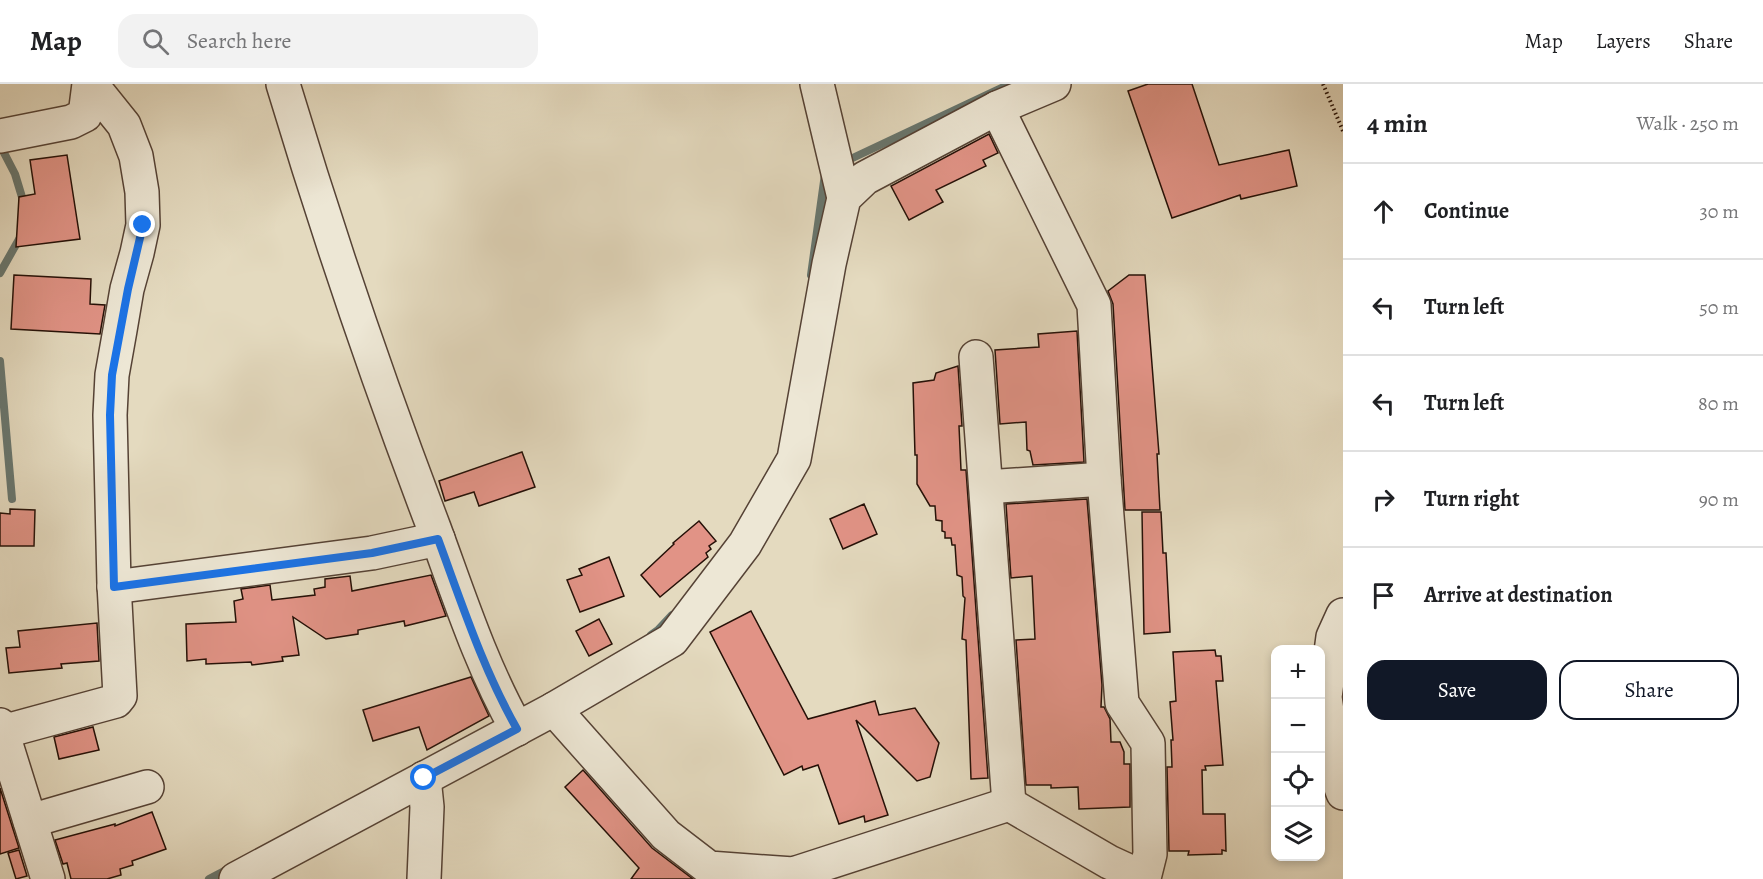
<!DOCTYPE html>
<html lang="en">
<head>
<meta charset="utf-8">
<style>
	:root { --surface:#fff; --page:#f2f2f2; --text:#202124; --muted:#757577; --line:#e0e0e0; --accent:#111827 }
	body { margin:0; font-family:Alegreya,serif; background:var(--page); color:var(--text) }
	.controls { position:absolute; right:18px; bottom:18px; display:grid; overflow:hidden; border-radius:12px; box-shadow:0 3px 9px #0003 }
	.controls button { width:54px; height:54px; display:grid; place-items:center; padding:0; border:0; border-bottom:2px solid var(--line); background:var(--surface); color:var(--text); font:30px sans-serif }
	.stop { position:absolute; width:18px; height:18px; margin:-14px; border:4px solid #1a73e8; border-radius:50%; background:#fff }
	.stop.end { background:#1a73e8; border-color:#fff; box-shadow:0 2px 6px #0008 }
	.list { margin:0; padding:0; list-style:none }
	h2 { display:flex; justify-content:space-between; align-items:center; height:78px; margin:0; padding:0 24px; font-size:26px }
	h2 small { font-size:20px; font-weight:400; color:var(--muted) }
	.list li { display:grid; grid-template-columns:39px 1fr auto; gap:18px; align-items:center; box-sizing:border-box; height:96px; padding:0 24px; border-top:2px solid var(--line) }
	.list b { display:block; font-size:22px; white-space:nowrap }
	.list em { font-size:20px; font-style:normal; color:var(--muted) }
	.actions { display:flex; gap:12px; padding:18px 24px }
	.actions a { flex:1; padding:14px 0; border:2px solid var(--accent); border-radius:18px; text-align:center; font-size:21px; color:var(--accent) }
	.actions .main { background:var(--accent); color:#fff }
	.icon { flex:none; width:33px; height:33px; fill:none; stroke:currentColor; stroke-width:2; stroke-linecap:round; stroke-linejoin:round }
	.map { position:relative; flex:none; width:1343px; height:795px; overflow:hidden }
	header { display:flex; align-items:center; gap:36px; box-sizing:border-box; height:84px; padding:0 30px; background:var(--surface); border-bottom:2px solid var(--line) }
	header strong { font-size:28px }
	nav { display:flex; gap:33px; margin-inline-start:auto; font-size:21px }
	.search { width:420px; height:54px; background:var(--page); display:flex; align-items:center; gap:15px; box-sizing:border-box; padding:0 21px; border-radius:18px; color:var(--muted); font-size:22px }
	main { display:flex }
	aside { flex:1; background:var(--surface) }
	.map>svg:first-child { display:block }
</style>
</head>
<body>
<header>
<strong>Map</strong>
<div class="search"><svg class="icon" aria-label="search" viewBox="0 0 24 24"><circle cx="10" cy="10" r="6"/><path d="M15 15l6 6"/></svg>Search here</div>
<nav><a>Map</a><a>Layers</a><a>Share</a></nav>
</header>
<main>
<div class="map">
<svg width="1343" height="795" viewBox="0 0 1343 795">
	<rect width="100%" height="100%" fill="#e4dabf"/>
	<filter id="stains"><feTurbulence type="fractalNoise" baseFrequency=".00333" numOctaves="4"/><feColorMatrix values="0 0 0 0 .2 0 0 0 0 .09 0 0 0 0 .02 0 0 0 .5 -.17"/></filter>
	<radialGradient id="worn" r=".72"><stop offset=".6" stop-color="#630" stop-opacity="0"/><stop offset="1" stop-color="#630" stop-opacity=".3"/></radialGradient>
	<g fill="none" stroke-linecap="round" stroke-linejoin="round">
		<g stroke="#68766e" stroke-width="8">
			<polyline points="0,61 15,90 25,123"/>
			<polyline points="842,79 1010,0"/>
			<polyline points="0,189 22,150"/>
			<polyline points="811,191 825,90"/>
			<polyline points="0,277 12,415"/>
			<polyline points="651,551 658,546 672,531"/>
			<polyline points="209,795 230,784"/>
		</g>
	</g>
	<g fill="#e19386" stroke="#251007" stroke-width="1.5">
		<polygon points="1148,0 1192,0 1219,81 1289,66 1297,102 1241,115 1240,111 1172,134 1128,7"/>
		<polygon points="989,50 998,69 983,76 986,82 936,106 943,118 909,136 891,102"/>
		<polygon points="67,71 80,155 16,163 19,113 35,110 30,76"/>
		<polygon points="14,191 91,195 90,220 105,221 100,250 11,245"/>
		<polygon points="1129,191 1145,191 1159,370 1157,370 1160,426 1125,426 1113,220 1108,207"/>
		<polygon points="1077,247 1084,378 1033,381 1030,367 1027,366 1026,338 1000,340 995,266 1039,263 1038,250"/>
		<polygon points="958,282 962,342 959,342 961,386 966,386 988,694 971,695 966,556 962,555 965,514 963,512 962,493 957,491 955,461 952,461 951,454 945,454 945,448 942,447 942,437 936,436 935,422 930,422 917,400 917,371 915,371 913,299 934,296 936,289"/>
		<polygon points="522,368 535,403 479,422 474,408 445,417 439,397"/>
		<polygon points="1087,415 1102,601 1101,623 1104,623 1110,635 1111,658 1120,658 1124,668 1124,680 1130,680 1130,723 1079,725 1078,703 1051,704 1051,701 1026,701 1016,556 1035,555 1032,492 1011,494 1006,420"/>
		<polygon points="864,420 877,450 843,465 830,435"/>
		<polygon points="10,425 35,426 34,462 0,462 0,429 10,430"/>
		<polygon points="1142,428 1161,428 1163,469 1166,469 1170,548 1144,550"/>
		<polygon points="699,437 716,457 709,462 711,465 706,469 708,473 660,513 641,491 674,460 673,459"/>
		<polygon points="609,473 624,512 580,528 567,496 582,491 579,485"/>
		<polygon points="431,491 446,532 405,542 404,537 358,546 358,550 326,555 293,533 299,571 282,573 283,577 252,581 251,578 206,580 206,575 187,577 186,540 236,538 234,517 243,515 241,505 270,501 272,516 315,511 314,505 325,503 325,495 350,492 352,507"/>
		<polygon points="751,527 808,635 875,617 879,631 915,624 939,659 930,693 917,697 856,636 888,731 865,738 864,732 839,740 818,681 803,686 802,682 784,691 710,548"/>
		<polygon points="599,535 612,560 589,572 576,547"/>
		<polygon points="97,539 99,577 61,580 62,584 9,589 6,564 20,563 18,547"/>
		<polygon points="1215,566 1216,572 1221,572 1223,597 1216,597 1223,681 1205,682 1206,686 1202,686 1203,730 1225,730 1226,767 1222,766 1222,770 1188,771 1189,767 1169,767 1167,683 1172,683 1171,656 1173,656 1170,618 1176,617 1173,568"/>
		<polygon points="471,593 489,632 427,666 419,643 373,657 363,626"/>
		<polygon points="93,643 99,666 59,675 54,653"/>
		<polygon points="583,686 652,764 693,795 631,795 639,784 565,703"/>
		<polygon points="0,704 19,764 0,770"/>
		<polygon points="152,728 166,765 132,777 133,781 120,785 121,791 107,795 71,795 67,779 63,780 55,756 115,740 115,742"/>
		<polygon points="19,766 27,792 16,795 8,769"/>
	</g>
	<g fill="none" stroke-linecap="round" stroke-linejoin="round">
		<g stroke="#554235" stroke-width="36">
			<g id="minor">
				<path d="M283,0C328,150 378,297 434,444C459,512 481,581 517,645"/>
				<polyline points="817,0 844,114"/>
				<polyline points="0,52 71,38 85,31 89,0"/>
				<polyline points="976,273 1009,720"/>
				<polyline points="986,403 1104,395"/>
				<polyline points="114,503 372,469 438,455"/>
				<polyline points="1343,531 1333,553 1325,613 1336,690 1343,709"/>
				<polyline points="554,625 666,751 709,784 793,790 1009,720 1109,778 1144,794 1150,770 1148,659 1122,619 1104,395 1094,221 997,24"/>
				<polyline points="0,641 48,795"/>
				<polyline points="2,648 116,617 120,612 114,500 110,331 112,291 120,246 127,205 137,169 143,141 142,108 136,72 124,41 91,0"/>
				<polyline points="30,737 147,703"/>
				<polyline points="236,795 554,625 672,556 745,460 794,375 829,180 844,114 865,94 997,24 1054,0"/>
				<polyline points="424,795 427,723 424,694"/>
			</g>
		</g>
		<polyline stroke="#251007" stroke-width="4" stroke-dasharray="1.5 3" stroke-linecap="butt" points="1323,0 1343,47"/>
		<use href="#minor" stroke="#ede7d5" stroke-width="33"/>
	</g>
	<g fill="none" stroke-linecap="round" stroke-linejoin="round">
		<path stroke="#1a73e8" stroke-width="8" d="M143,141L128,205L112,291L110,331L114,503L372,469L438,455C462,520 483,585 517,645L424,694"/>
	</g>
	<rect width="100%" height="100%" filter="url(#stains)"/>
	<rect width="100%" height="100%" fill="url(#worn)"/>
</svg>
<div class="controls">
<button>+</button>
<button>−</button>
<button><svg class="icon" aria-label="locate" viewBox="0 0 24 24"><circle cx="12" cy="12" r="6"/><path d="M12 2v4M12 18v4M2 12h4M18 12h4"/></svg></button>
<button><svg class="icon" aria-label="layers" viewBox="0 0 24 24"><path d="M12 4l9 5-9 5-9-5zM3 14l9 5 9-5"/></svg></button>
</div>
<div class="stop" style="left:424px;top:694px"></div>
<div class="stop end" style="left:143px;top:141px"></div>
</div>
<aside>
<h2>4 min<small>Walk · 250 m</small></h2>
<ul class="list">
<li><svg class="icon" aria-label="ahead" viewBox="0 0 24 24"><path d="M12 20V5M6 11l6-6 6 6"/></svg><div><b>Continue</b></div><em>30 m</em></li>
<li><svg class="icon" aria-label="left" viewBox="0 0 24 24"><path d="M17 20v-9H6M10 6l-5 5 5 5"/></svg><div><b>Turn left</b></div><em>50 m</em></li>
<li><svg class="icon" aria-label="left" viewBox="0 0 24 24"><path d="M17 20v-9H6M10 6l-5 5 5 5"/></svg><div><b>Turn left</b></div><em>80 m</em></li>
<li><svg class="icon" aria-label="right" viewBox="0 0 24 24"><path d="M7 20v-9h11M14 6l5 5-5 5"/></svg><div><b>Turn right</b></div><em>90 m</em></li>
<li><svg class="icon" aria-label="arrive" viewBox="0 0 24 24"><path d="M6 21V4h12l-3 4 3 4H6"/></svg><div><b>Arrive at destination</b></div></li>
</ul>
<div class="actions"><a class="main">Save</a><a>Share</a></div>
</aside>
</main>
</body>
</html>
